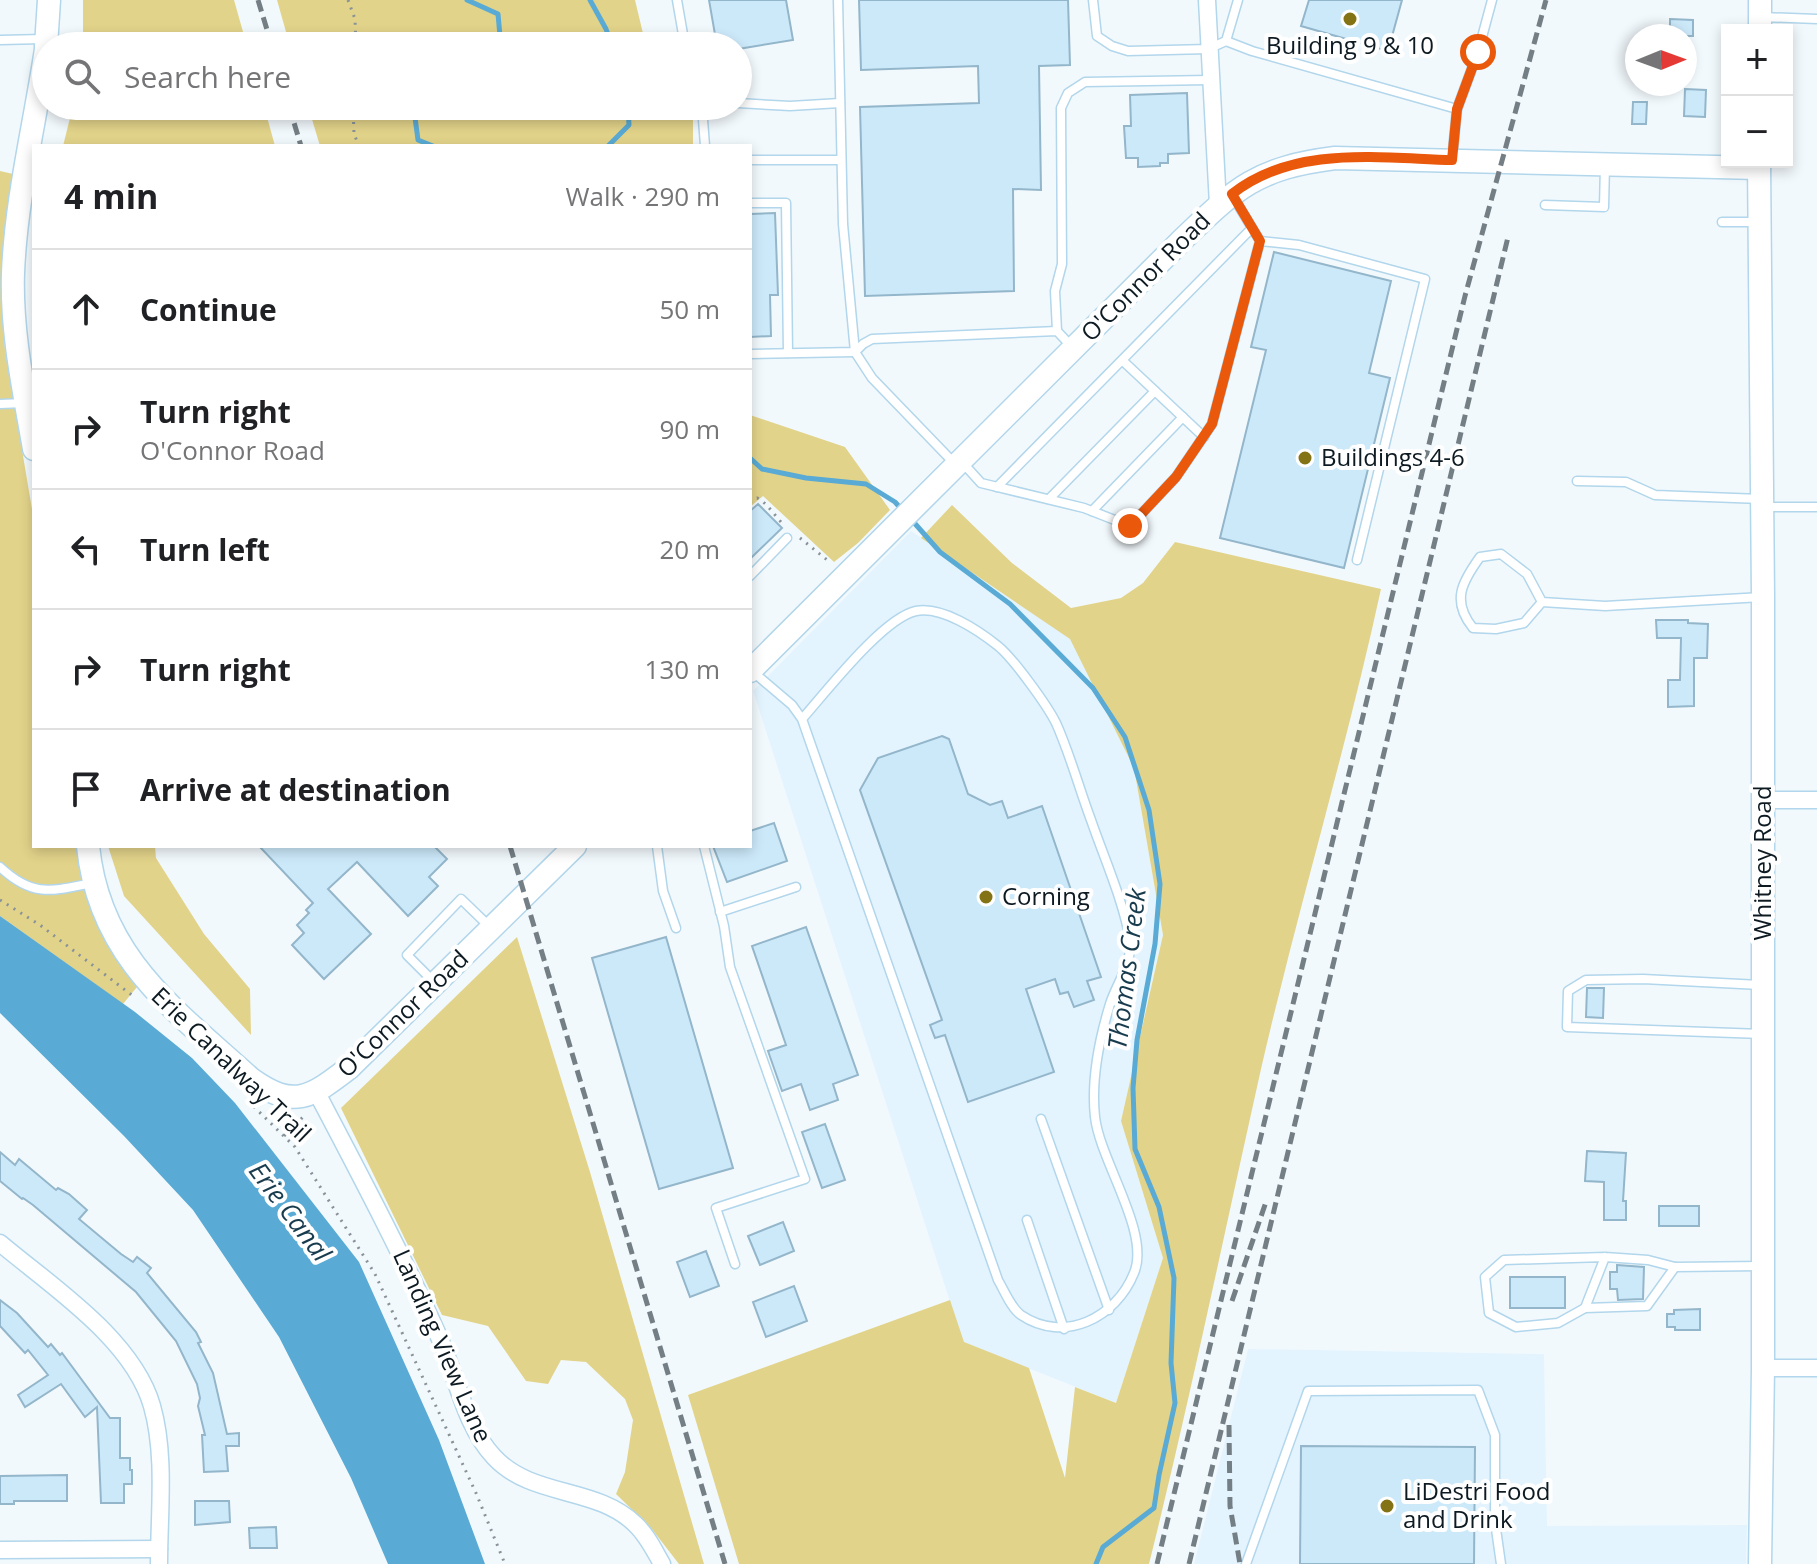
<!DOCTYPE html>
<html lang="en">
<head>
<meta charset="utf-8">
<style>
	:root { --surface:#fff; --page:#f6f6f6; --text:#202124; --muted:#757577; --line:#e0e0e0 }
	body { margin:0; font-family:"Open Sans",sans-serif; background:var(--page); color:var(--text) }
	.controls { position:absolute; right:24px; top:24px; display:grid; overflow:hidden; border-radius:0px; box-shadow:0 4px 12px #0003 }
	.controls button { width:72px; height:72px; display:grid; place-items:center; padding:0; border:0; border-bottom:2px solid var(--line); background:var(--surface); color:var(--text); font:40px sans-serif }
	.compass { position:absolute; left:1625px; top:24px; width:72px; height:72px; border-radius:50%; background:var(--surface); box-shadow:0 4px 12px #0003; rotate:89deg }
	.stop { position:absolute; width:24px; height:24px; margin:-18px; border:6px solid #ea580c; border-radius:50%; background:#fff }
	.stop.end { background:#ea580c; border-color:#fff; box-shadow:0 2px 8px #0008 }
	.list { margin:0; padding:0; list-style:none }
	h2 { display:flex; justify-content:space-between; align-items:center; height:104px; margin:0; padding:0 32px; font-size:34px }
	h2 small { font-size:26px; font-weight:400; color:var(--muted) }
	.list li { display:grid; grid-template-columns:52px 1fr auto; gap:24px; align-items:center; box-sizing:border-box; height:120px; padding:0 32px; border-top:2px solid var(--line) }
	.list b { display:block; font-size:30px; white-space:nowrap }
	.list p { margin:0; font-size:26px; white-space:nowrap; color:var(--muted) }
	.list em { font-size:26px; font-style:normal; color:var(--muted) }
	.icon { flex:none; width:44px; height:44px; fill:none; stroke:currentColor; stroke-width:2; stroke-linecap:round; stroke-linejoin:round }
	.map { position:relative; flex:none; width:1817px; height:1564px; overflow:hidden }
	.search { position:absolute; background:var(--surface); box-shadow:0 4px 12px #0003; left:32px; top:32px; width:720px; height:88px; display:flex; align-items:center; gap:20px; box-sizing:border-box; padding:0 28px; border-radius:44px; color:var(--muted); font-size:30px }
	.panel { position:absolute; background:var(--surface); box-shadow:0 4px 12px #0003; left:32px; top:144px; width:720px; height:704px; border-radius:0px }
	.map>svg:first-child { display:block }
</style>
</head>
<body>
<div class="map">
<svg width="1817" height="1564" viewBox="0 0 1817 1564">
	<rect width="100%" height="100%" fill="#f2f9fd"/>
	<g fill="#e3f4ff">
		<polygon points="911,531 1071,639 1134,768 1163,935 1121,1121 1163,1258 1116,1403 963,1342 753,691"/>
		<polygon points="1248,1349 1544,1354 1547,1526 1747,1525 1746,1564 1194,1564"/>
	</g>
	<g fill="#e2d38a">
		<polygon points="83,0 234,0 247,46 83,46"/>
		<polygon points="277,0 635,0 646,46 290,46"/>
		<polygon points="73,106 264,106 275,146 63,146"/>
		<polygon points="308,106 685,106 693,113 693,146 320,146"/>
		<path d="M0,171L13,174L2,262V310L5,349L34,521V846H76C83,904 102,942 137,987L123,1004L0,916Z"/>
		<polygon points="750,415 845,447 890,510 858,543 834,562 763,496 750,507"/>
		<path d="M952,505L1012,563L1071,608L1121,598L1143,583L1175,542L1381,589C1346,750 1298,908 1261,1069C1224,1234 1190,1400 1149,1564H739L688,1395L950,1300L964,1342L1029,1368L1065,1478L1075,1387L1116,1403L1163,1258L1121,1121L1163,935L1134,768L1070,639L921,538Z"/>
		<polygon points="108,846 155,846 156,858 204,934 250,989 251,1035 124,896"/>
		<polygon points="517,937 590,1172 704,1564 679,1564 651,1528 616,1494 625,1472 633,1420 625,1399 586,1362 561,1360 548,1384 526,1381 488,1326 442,1315 341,1108"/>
	</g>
	<polygon fill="#59aad4" points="0,916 135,1012 192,1058 235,1103 359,1262 439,1440 485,1564 388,1564 351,1478 279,1337 193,1210 124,1136 0,1013"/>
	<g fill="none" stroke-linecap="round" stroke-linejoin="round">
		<g stroke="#59aad4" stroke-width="5">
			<polyline points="467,0 498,14 500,36 491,46"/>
			<polyline points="590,0 606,29 612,46"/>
			<polyline points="417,106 414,110 418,140 433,146"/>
			<polyline points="608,146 629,125 628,106"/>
			<polyline points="750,458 762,469 806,478 866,484 895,502 903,511"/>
			<polyline points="910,518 940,552 1010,604 1093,688 1125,737 1149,810 1160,884 1155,944 1137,1040 1133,1088 1135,1149 1159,1207 1174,1278 1171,1363 1175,1403 1159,1475 1154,1508 1103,1547 1096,1564"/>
		</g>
	</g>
	<g fill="#cce9fa" stroke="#93b6ca" stroke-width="2">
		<polygon points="709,0 786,0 793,40 738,49 738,46 717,46"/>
		<polygon points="859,0 1068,0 1070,65 1039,66 1041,190 1013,189 1014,291 865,296 860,107 979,103 978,66 861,70"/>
		<polygon points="1309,0 1402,0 1388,51 1301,26"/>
		<polygon points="1670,19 1693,20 1693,36 1670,36"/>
		<polygon points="1685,89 1706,90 1705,117 1684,116"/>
		<polygon points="1187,93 1189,153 1168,154 1168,163 1160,163 1160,166 1138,167 1138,158 1126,158 1124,126 1131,126 1130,95"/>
		<polygon points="1633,102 1647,102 1646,124 1632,124"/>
		<polygon points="775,213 778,295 770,295 771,336 750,337 750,214"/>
		<polygon points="1274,252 1391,281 1369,373 1390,378 1344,568 1220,538 1266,350 1251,347"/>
		<polygon points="758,504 782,528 750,559 750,511"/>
		<polygon points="1656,620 1688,620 1688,623 1708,624 1707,658 1694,658 1694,706 1668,707 1668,680 1680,680 1681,638 1657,638"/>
		<polygon points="942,736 949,739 968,794 990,805 1002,801 1008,818 1042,806 1101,977 1087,981 1094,1000 1074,1007 1068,992 1060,994 1055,979 1026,989 1054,1072 968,1102 945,1035 935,1038 930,1025 942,1020 860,790 878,758"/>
		<polygon points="774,823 787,861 727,882 713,846 750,846 750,831"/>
		<polygon points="259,846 434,846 447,859 429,877 438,886 408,916 357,862 328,889 371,934 324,979 292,945 304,933 297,925 309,913 306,910 313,903"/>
		<polygon points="806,927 858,1075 833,1084 838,1100 810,1110 801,1084 782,1091 768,1051 786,1045 752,946"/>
		<polygon points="666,937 733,1168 659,1189 592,958"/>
		<polygon points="1587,988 1604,988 1603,1018 1586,1017"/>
		<polygon points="825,1124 845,1180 822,1188 802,1132"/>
		<polygon points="1587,1151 1626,1153 1623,1201 1626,1201 1626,1220 1604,1220 1604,1182 1585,1181"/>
		<polygon points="0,1152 15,1165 19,1159 56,1190 58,1188 69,1194 87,1210 79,1219 121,1254 133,1262 137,1257 151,1268 147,1273 196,1332 201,1342 198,1343 213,1373 227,1434 239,1433 239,1446 226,1446 228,1471 204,1472 202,1435 205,1435 198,1406 200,1398 197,1384 176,1341 136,1292 33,1205 23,1198 22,1199 0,1181"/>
		<rect x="1659" y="1206" width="40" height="20"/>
		<polygon points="783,1222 794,1251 760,1265 748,1236"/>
		<polygon points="706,1251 719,1286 690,1297 677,1262"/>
		<polygon points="1617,1265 1644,1267 1643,1299 1618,1300 1617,1289 1610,1289 1610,1272 1617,1272"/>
		<rect x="1510" y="1277" width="55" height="31"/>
		<polygon points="794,1286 807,1321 766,1337 753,1302"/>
		<polygon points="0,1300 17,1313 48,1347 51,1344 60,1355 62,1353 110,1418 120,1418 120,1458 130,1458 130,1470 132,1470 132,1484 124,1484 124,1503 101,1503 97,1407 85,1417 61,1384 25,1407 18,1395 48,1375 28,1350 25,1353 0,1326"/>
		<polygon points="1700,1309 1700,1330 1675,1330 1675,1327 1667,1327 1667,1314 1674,1314 1674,1310"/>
		<polygon points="1301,1446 1475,1447 1474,1564 1300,1564"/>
		<polygon points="67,1475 67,1501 14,1501 14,1504 0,1504 0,1476"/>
		<polygon points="195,1501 229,1501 230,1522 195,1525"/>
		<polygon points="276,1527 277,1548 250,1548 249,1528"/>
	</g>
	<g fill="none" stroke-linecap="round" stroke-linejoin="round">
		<g stroke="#b2d6eb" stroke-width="11">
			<g id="lane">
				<polyline points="677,0 685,46"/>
				<polyline points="838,0 843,224 855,352 872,378 955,464"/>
				<polyline points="1093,0 1097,36 1112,46 1128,51 1208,49 1226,41 1238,0"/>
				<polyline points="1761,17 1817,19"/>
				<polyline points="0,40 43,39"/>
				<polyline points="1226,41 1252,51 1457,109 1478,52 1492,0"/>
				<polyline points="738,103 790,106 840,103"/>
				<polyline points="702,106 705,146"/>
				<polyline points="750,160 841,160"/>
				<polyline points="1452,160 1457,109"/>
				<polyline points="750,203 786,203 788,353"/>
				<polyline points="1545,205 1604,207 1605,165"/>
				<polyline points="1722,222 1758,222"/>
				<polyline points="1260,241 1299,245 1425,279 1357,560"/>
				<polyline points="1057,331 1055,291 1062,264 1061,108 1068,93 1085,82 1210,80"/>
				<polyline points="750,354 855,352 863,344 872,339 1057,331 1073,348"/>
				<polyline points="1123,361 1204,437"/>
				<polyline points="0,404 25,403"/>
				<polyline points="962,462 981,483 1084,508 1130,526 1176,477 1212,424 1260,241 1232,195"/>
				<polyline points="1577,481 1626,482 1655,495 1761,499"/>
				<polyline points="997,487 1252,228"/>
				<polyline points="1049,499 1155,391"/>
				<polyline points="1766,507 1817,507"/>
				<polyline points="1092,511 1183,417"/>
				<polyline points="750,576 787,538"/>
				<path d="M1542,602L1524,623L1496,629L1473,628C1451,601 1462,582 1480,557L1501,554L1527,574L1542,602L1605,606L1762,597"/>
				<path d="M752,671L792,705L802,719L998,1280C1004,1290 1011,1308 1021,1315C1064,1344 1116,1318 1134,1273C1151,1233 1100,1161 1095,1117C1091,1080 1099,1040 1110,1004C1117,982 1132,965 1130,941C1125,905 1103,855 1091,820C1079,788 1070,754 1056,723C1047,705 1013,658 998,646C978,630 942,606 916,611C883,618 826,692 802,719"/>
				<polyline points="657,846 663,891 676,928"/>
				<polyline points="704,846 724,926 730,967 805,1179 716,1208 735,1264"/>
				<path d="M0,867C33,898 52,891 92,883"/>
				<polyline points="720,912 796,887"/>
				<polyline points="435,983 407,955 461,899 491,928"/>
				<polyline points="1760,985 1643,979 1586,980 1568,991 1567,1027 1762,1034"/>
				<polyline points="1041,1119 1109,1310"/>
				<polyline points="1027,1220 1064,1329"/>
				<polyline points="1605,1257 1585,1308 1558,1323 1516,1327 1489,1313 1485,1277 1504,1260 1605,1257 1648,1260 1675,1267 1762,1266"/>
				<polyline points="1585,1308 1647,1306 1675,1267"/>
				<polyline points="1246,1564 1308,1391 1478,1390 1495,1435 1495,1522 1501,1564"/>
			</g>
		</g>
		<g stroke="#b2d6eb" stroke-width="19">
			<g id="street">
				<polyline points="1207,0 1218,205"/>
				<polyline points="1763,800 1817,800"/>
				<path d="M317,1093C359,1173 402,1254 439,1337C457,1376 464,1425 494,1457C532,1498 596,1486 635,1524C647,1535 654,1550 662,1564"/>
				<path d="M0,1243C51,1286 133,1339 152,1406C166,1455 159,1513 159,1564"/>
				<polyline points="1763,1368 1817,1368"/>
				<polyline points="0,1550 159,1549"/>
			</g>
		</g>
		<g stroke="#b2d6eb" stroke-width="25">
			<g id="secondary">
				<polyline points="1760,30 1760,0"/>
				<polyline points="46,46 49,0"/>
				<polyline points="1759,162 1763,597 1763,1368 1760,1564"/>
				<path d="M34,449C24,391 11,332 13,273C16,198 35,123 46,49"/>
				<path d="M750,671L1180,242C1236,188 1256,168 1335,158L1759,168"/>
				<path d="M88,846C99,957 174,1009 251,1079C294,1110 311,1097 349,1068L575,846"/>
			</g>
		</g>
		<g stroke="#889298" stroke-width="3" stroke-dasharray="2 6" stroke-linecap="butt">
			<polyline points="348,0 355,19 356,46"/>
			<polyline points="353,106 354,134 359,146"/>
			<path d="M750,502L757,498C767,502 776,518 785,526"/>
			<polyline points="800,538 831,563"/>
			<polyline points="0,900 40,925 133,996"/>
			<polyline points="248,1101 295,1147 375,1274 476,1493 505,1564"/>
			<polyline points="284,1136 304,1116"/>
		</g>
		<use href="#lane" stroke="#fff" stroke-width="8"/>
		<use href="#street" stroke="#fff" stroke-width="16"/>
		<use href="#secondary" stroke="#fff" stroke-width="22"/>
		<g stroke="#747f85" stroke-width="5" stroke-dasharray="12 6" stroke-linecap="butt">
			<polyline points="258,0 272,46"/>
			<polyline points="289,106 301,146"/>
			<polyline points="510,846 725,1564"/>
			<polyline points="1232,1301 1267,1199"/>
			<polyline points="1229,1425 1230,1506 1240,1564"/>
			<polyline points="1157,1564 1465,296 1546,0"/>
			<polyline points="1189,1564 1508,237"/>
		</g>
	</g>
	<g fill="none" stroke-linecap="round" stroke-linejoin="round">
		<path stroke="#ea580c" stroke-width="10" d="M1130,526L1176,477L1212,424L1260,241L1232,194C1294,145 1378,158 1452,160L1457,109L1478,52"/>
	</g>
	<g fill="#837314" stroke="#fff" stroke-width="3">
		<circle cx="1350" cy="19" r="8"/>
		<circle cx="1305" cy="458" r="8"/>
		<circle cx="986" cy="897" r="8"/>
		<circle cx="1387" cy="1506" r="8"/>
	</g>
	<g text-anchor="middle" stroke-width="8" stroke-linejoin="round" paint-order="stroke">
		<g font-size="24" fill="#0d1a22" stroke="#fff" text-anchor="start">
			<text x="1350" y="54" text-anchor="middle">Building 9 &amp; 10</text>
			<text x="1321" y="466">Buildings 4-6</text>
			<text x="1002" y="905">Corning</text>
			<text x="1403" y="1500">LiDestri Food<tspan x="1403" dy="28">and Drink</tspan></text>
		</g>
		<g font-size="24" fill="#0d1a22" stroke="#fff">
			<text transform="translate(1146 277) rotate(-45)" y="8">O'Connor Road</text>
			<text transform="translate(1763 863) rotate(-90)" y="8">Whitney Road</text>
			<text transform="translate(403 1014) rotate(-44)" y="8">O'Connor Road</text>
			<text transform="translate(231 1065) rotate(44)" y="8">Erie Canalway Trail</text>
			<text transform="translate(442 1346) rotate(66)" y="8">Landing View Lane</text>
		</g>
		<g font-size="26" font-style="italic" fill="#183c4e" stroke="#fff">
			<text transform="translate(1127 969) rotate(-83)" y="9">Thomas Creek</text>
			<text transform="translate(290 1212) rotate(53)" y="9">Erie Canal</text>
		</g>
	</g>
</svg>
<div class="controls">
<button>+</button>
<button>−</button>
</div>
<svg class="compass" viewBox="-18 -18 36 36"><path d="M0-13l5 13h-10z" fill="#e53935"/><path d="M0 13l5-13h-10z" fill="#757577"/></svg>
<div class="stop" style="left:1478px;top:52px"></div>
<div class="stop end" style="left:1130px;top:526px"></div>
<div class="search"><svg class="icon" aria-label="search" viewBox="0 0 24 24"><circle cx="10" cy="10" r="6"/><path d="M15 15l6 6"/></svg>Search here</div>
<section class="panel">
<h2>4 min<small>Walk · 290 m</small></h2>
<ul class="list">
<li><svg class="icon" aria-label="ahead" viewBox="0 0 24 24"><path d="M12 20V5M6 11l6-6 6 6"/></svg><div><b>Continue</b></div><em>50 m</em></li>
<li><svg class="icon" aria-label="right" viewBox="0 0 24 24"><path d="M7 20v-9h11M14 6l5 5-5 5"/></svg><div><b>Turn right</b><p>O'Connor Road</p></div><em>90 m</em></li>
<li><svg class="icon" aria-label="left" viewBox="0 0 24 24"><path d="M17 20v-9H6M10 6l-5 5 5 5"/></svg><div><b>Turn left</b></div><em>20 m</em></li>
<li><svg class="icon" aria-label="right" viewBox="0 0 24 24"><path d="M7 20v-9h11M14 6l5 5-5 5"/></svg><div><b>Turn right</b></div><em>130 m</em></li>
<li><svg class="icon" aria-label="arrive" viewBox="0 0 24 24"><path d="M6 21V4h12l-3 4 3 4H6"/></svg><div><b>Arrive at destination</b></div></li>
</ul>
</section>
</div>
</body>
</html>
